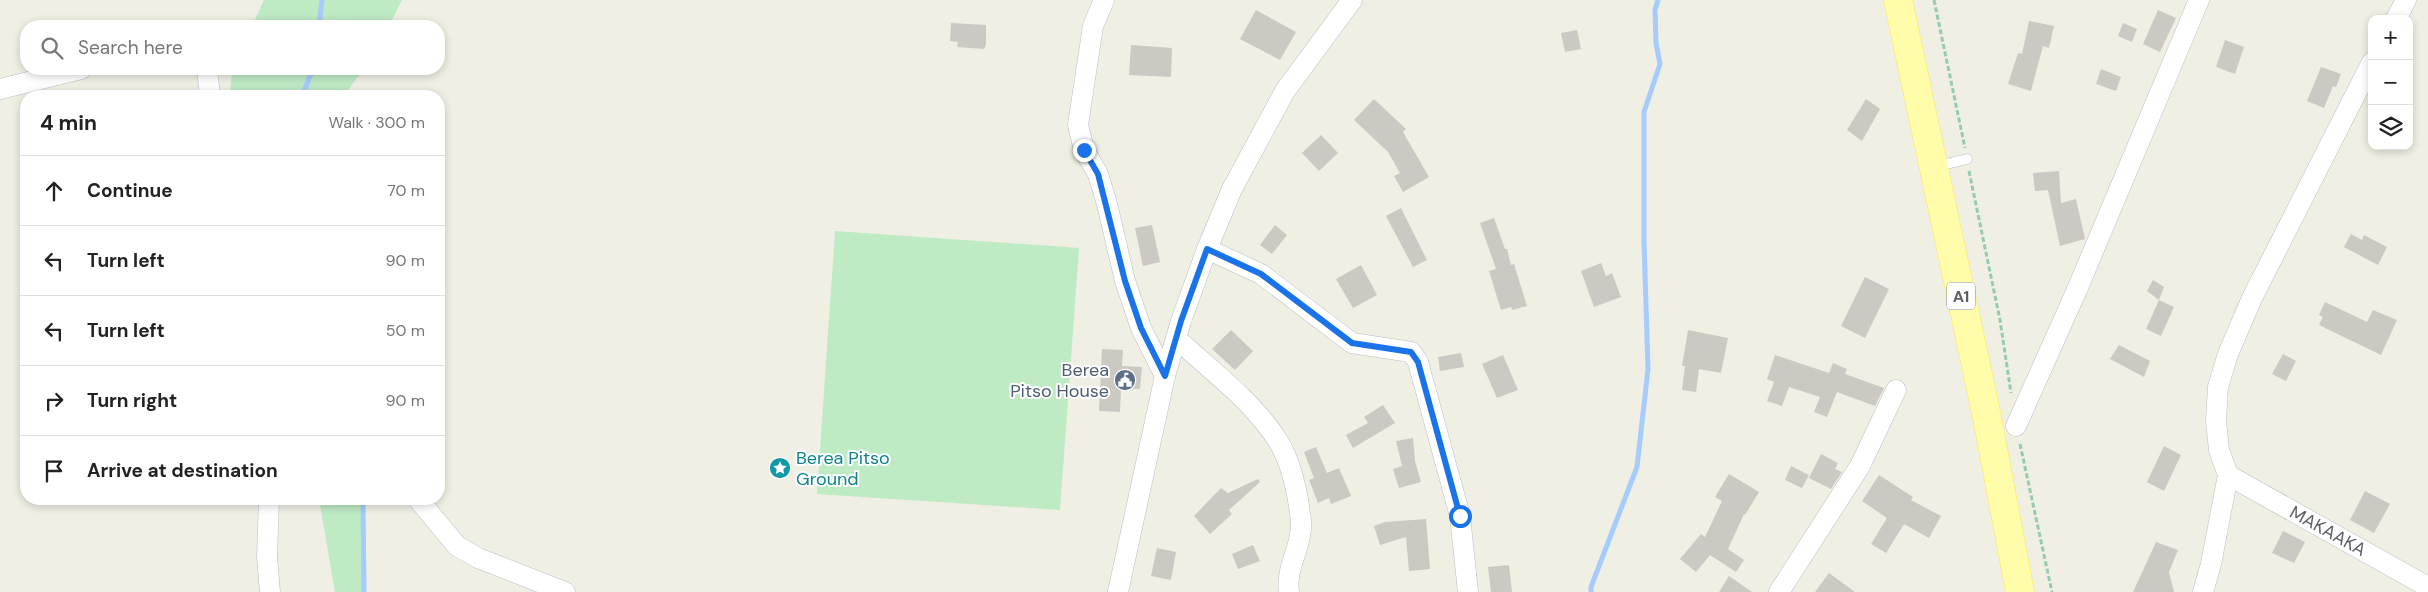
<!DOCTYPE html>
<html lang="en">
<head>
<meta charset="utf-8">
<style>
	:root { --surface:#fff; --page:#f6f6f6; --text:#222; --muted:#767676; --line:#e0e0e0 }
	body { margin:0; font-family:"DM Sans",sans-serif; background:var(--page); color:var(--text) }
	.controls { position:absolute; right:15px; top:15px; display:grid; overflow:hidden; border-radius:10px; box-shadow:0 2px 8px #0003 }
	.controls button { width:45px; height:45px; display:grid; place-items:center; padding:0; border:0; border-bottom:1px solid var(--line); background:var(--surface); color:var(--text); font:25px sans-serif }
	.stop { position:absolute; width:15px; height:15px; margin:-11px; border:4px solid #1a73e8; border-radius:50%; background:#fff }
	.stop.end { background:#1a73e8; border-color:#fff; box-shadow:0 1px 5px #0008 }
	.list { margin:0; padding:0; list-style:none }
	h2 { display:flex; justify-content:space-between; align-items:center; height:65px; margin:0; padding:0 20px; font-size:21px }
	h2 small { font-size:16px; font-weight:400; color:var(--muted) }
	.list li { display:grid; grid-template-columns:32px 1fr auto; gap:15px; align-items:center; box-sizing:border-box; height:70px; padding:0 20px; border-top:1px solid var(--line) }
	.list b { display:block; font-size:19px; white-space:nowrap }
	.list em { font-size:16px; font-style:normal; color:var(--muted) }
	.icon { flex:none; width:28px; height:28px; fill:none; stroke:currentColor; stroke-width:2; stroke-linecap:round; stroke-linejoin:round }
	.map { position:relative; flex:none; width:2428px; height:592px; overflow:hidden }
	.search { position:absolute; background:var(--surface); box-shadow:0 2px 8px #0003; left:20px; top:20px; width:425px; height:55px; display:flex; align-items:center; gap:12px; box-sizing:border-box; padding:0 18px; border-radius:20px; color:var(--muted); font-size:19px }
	.panel { position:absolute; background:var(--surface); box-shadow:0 2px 8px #0003; left:20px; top:90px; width:425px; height:415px; border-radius:20px }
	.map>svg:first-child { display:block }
</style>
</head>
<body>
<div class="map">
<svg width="2428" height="592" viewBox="0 0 2428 592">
	<rect width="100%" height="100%" fill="#f0efe4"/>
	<g fill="#beeac4">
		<polygon points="264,0 402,0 389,26 252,26"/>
		<polygon points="232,69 363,69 344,96 230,96"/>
		<polygon points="835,231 1079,248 1060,510 817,494"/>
		<polygon points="319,499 364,499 366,592 335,592"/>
	</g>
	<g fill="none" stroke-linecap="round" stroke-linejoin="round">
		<g stroke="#a5cbff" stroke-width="5">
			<polyline points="319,26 322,0"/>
			<polyline points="302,96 313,69"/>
			<polyline points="363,499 364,592"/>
			<polyline points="1591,592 1591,587 1637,467 1648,369 1644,242 1644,112 1660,64 1656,43 1655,10 1658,0"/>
		</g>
	</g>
	<g fill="#cbc9c1">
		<polygon points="1256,10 1296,32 1280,60 1240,39"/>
		<polygon points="2158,10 2176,18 2160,52 2143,44"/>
		<polygon points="2029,21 2054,26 2049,48 2043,46 2031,91 2008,84 2018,53 2022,54"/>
		<polygon points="951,23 986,25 986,45 984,49 957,47 958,42 950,41"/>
		<polygon points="2123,23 2137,29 2132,42 2118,36"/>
		<polygon points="1577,30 1581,49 1565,52 1561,33"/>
		<polygon points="2225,40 2244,47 2235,74 2216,67"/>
		<polygon points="1131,45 1172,48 1171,77 1129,75"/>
		<polygon points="2321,67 2341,74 2336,87 2333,86 2324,108 2307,101"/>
		<polygon points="2101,69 2121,77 2116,91 2096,84"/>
		<polygon points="1374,99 1406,129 1403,132 1429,177 1403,192 1394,176 1400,173 1388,152 1354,120"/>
		<polygon points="1866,99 1880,109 1862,141 1847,130"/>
		<polygon points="1321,135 1338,153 1319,171 1302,153"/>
		<polygon points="2059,171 2061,203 2076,199 2085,239 2060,246 2048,190 2035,191 2033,173"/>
		<polygon points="1401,208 1427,260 1413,267 1386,216"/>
		<polygon points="1494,218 1505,249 1507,249 1511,265 1514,264 1527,306 1512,310 1511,307 1501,310 1489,271 1496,269 1480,223"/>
		<polygon points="1152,225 1160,262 1143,266 1135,228"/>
		<polygon points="1275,225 1287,235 1272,254 1260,245"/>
		<polygon points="2351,234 2362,240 2364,235 2387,247 2378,265 2344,247"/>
		<polygon points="1601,263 1606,276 1612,273 1621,297 1594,307 1581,271"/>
		<polygon points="1361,265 1377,295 1353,308 1336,279"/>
		<polygon points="1865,277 1889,289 1865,338 1841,326"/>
		<polygon points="2153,280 2164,287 2159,300 2147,291"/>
		<polygon points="2159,300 2174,307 2161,336 2146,329"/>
		<polygon points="2325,302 2367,322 2373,310 2397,320 2381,355 2319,325 2323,317 2319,315"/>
		<polygon points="1231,330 1253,351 1235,370 1212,349"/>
		<polygon points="1688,330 1728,338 1721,373 1699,369 1696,392 1682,390 1685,366 1682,366"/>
		<polygon points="2119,345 2150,361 2144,377 2110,359"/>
		<polygon points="1102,349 1123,350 1122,366 1142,367 1140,389 1121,388 1120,412 1099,411"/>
		<polygon points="1461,353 1464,367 1440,371 1438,357"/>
		<polygon points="2283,354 2296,361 2286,381 2272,374"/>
		<polygon points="1503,355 1518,390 1497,398 1482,364"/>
		<polygon points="1775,355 1829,373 1833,363 1847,369 1845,374 1884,388 1875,406 1837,392 1827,417 1814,412 1820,397 1789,387 1782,406 1767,401 1774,382 1767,379"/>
		<polygon points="1383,405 1395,423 1353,448 1346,435 1368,423 1364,417"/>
		<polygon points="1413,438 1415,461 1421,482 1399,488 1393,469 1402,466 1396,441"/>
		<polygon points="2164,446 2181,455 2164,491 2147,482"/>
		<polygon points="1316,447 1327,473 1339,468 1351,496 1331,504 1329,498 1318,503 1309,480 1314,478 1304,452"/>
		<polygon points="1821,454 1838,463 1835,469 1842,472 1831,489 1809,478"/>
		<polygon points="1791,466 1809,475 1802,488 1785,480"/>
		<polygon points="1729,474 1759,492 1745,515 1744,514 1728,549 1744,560 1736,572 1710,555 1696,572 1680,559 1701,534 1705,537 1722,501 1715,497"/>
		<polygon points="1879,475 1913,497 1911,500 1941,516 1929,538 1904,524 1886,553 1871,544 1887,518 1862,501"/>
		<polygon points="1258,479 1260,482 1229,510 1232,514 1210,534 1194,516 1221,488 1228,493"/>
		<polygon points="2365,491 2390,504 2374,533 2350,520"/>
		<polygon points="1426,519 1430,569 1409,571 1406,537 1380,545 1374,526 1385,522"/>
		<polygon points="2283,531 2305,542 2294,563 2272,553"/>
		<polygon points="2156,542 2178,550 2169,572 2174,592 2133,592"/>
		<polygon points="1253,545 1260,561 1238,569 1232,554"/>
		<polygon points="1157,548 1176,552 1171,580 1151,576"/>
		<polygon points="1509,565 1512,592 1491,592 1488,567"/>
		<polygon points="1829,573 1855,592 1815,592"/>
		<polygon points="1729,576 1752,592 1719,592"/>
	</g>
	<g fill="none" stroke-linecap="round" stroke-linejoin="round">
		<g stroke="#bcbdc4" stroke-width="11">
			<polyline id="lane" points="1934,167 1967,159"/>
		</g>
		<g stroke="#bcbdc4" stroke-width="21">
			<g id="street">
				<polyline points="1104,0 1093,26 1078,125 1084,150 1098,174 1107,204 1125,281 1141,328 1165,376"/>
				<polyline points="2396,19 2406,0"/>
				<polyline points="207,69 210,96"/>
				<polyline points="0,89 81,69"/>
				<polyline points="1207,249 1261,274 1352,343 1411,352 1418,362 1460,516 1468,592"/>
				<path d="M1176,338C1210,370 1253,401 1278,441C1292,463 1298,495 1301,521C1303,546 1285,567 1289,592"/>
				<polyline points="2016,426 2076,292 2199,0"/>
				<polyline points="2228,475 2428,587"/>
				<polyline points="269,499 267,557 270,592"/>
				<polyline points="418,499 457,546 478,558 565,592"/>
				<polyline points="1118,592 1165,376 1181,321 1207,249 1232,189 1285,91 1352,0"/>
				<polyline points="1779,592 1860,466 1896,390"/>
				<polyline points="2203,592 2211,564 2228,475 2219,450 2216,421 2218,387 2228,354 2252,298 2372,62"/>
			</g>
		</g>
		<g stroke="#fee54f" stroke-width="29">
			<polyline id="primary" points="1898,0 1987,417 2020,592"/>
		</g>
		<g stroke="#96cbad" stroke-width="3" stroke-dasharray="5 2.5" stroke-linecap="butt">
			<polyline points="1934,0 1965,148"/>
			<polyline points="1969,171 2000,320 2011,393"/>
			<polyline points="2020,444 2052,592"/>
		</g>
		<use href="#lane" stroke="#fff" stroke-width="10"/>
		<use href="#street" stroke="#fff" stroke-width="20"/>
		<use href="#primary" stroke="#fffdaa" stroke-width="28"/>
	</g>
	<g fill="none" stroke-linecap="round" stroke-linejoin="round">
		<polyline stroke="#1a73e8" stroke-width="6" points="1084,150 1098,174 1125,281 1141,328 1165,376 1181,321 1207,249 1261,274 1352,343 1411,352 1418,362 1460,516"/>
	</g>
	<defs>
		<g id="civic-disc" transform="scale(1.125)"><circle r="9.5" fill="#5c6f8a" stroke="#fff"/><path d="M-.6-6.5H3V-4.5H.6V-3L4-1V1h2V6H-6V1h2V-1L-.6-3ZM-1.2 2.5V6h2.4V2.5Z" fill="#fff"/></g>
		<g id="sight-disc" transform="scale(1.125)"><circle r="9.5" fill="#0f9aa8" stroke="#fff"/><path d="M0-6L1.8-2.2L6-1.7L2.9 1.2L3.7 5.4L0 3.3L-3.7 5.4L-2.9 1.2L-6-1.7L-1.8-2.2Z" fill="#fff"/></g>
	</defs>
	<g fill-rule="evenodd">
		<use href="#civic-disc" x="1125" y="380"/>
		<use href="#sight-disc" x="780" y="468"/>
	</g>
	<g text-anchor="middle" stroke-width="4" stroke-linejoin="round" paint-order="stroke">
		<rect fill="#fff" stroke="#8d8f94" stroke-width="1" x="1947" y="282.5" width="28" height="27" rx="4"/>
		<g font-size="16" font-weight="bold" fill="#5c5f66">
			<text x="1961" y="302">A1</text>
		</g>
		<g font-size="18" fill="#4e5e75" stroke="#fff" text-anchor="end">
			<text x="1109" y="376">Berea<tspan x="1109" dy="21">Pitso House</tspan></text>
		</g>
		<g font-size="18" fill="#0d838f" stroke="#fff" text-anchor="start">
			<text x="796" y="464">Berea Pitso<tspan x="796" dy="21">Ground</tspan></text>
		</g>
		<g font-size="18" fill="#5c5f66" stroke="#fff">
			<text transform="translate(2328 531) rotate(29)" y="6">MAKAAKA</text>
		</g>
	</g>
</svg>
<div class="controls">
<button>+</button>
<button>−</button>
<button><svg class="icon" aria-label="layers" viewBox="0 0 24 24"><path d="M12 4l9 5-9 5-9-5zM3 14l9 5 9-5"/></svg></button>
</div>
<div class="stop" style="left:1460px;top:516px"></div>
<div class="stop end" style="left:1084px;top:150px"></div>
<div class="search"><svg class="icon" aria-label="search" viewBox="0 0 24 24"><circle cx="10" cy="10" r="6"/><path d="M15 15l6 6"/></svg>Search here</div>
<section class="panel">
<h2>4 min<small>Walk · 300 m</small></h2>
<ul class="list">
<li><svg class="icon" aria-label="ahead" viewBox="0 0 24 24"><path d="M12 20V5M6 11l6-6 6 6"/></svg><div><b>Continue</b></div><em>70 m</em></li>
<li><svg class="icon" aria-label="left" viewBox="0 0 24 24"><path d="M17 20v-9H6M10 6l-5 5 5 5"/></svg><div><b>Turn left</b></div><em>90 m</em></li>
<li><svg class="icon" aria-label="left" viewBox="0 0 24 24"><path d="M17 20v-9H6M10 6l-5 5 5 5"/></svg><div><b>Turn left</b></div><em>50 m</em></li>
<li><svg class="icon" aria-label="right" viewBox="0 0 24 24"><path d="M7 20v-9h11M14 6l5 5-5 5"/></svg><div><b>Turn right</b></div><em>90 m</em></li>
<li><svg class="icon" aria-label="arrive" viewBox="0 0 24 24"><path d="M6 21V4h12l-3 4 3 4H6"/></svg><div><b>Arrive at destination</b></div></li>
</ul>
</section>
</div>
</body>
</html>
